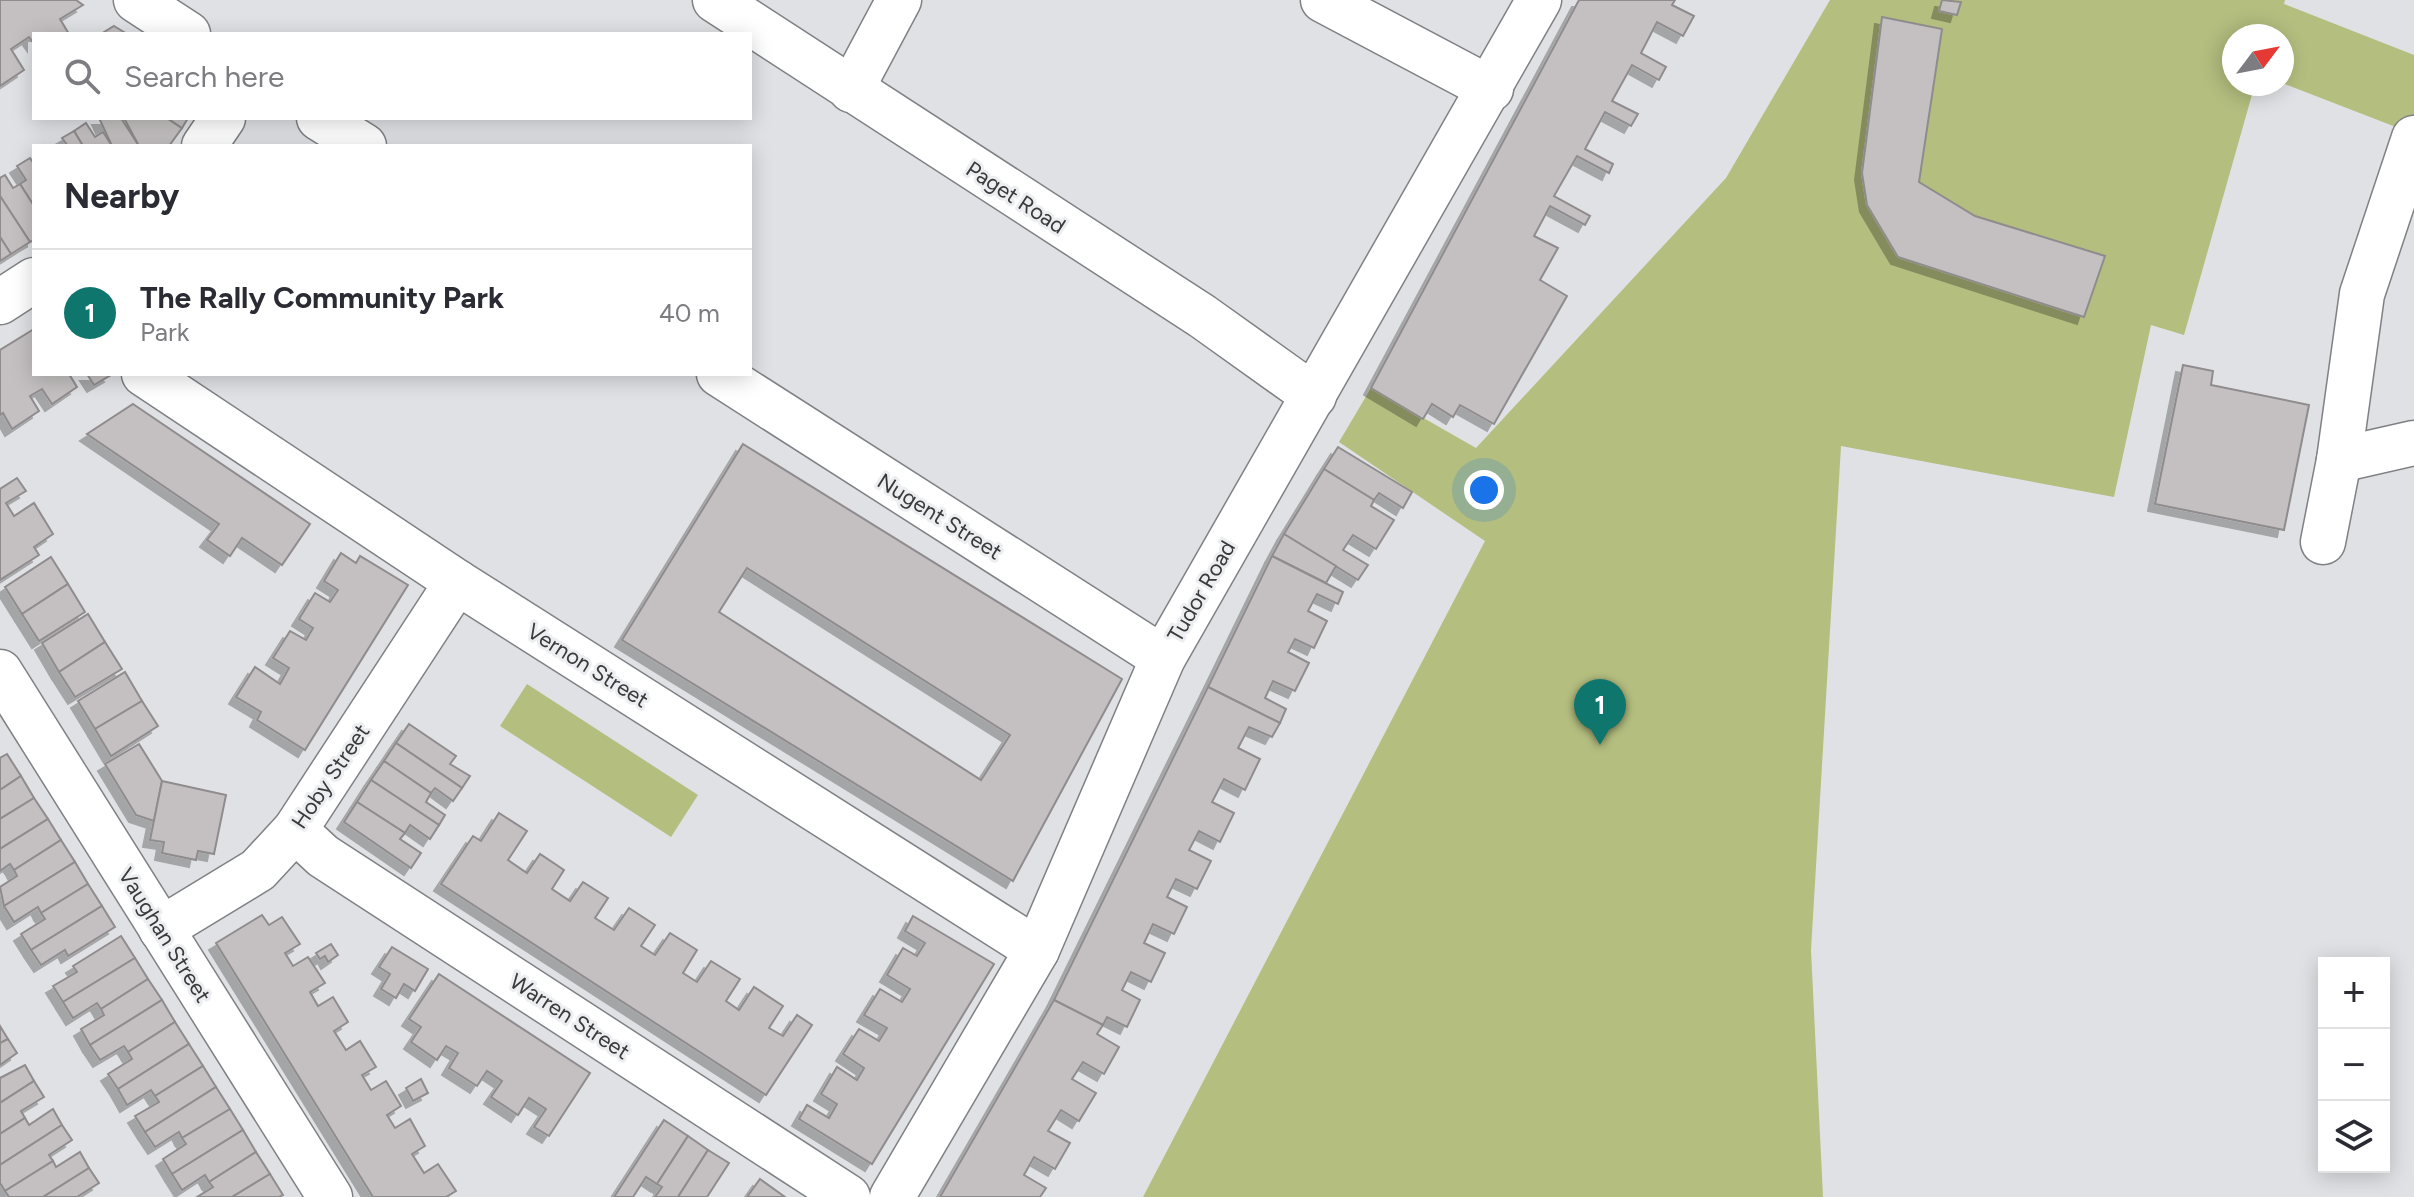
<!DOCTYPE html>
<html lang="en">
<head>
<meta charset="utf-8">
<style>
	:root { --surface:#fff; --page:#f2f2f3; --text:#2b2b33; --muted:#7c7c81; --line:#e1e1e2; --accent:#0f766e }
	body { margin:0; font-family:Figtree,sans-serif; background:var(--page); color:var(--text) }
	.controls { position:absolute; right:24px; bottom:24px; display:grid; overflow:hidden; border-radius:0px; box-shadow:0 4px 20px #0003 }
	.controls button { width:72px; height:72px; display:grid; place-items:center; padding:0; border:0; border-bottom:2px solid var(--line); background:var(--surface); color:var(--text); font:40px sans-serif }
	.compass { position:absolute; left:2222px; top:24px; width:72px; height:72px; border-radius:50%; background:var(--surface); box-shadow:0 4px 20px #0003; rotate:58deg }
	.you { position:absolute; left:1484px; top:490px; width:28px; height:28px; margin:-20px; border:6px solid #fff; border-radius:50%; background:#1a73e8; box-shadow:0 0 0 12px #1a73e833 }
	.badge { display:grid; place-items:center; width:52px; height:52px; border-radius:50%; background:var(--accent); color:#fff; font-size:26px; font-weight:700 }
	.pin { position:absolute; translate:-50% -66px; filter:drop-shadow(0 2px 4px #0008) }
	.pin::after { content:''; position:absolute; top:42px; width:28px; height:24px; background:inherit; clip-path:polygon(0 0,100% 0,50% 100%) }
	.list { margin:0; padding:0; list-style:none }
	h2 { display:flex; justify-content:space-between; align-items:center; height:104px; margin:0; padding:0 32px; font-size:34px }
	h2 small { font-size:26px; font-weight:400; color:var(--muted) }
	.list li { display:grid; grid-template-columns:52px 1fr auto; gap:24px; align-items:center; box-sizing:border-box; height:128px; padding:0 32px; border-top:2px solid var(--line) }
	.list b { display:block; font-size:30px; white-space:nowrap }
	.list p { margin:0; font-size:26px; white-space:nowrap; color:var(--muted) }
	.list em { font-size:26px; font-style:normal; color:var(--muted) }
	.icon { flex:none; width:44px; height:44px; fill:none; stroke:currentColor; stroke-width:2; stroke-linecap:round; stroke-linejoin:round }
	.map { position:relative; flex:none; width:2414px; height:1197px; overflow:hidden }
	.search { position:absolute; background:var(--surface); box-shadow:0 4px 20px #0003; left:32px; top:32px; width:720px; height:88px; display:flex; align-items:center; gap:20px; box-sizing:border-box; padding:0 28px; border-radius:0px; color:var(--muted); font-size:30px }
	.panel { position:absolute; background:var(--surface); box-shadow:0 4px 20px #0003; left:32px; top:144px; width:720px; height:232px; border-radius:0px }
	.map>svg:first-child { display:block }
</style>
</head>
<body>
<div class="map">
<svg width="2414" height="1197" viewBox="0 0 2414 1197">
	<defs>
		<filter id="shadow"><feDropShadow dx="-7" dy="7" stdDeviation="0" flood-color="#0004"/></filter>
	</defs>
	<rect width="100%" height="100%" fill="#dfe1e4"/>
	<g fill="#b4be7f">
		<polygon points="1830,0 2285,0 2284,4 2414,55 2414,134 2282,83 2282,36 2234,36 2234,84 2255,84 2184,335 2151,325 2114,497 1841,446 1811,950 1823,1197 1143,1197 1485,541 1339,442 1371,388 1476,448 1726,178"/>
		<polygon points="527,684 698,795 671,837 500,726"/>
	</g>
	<g fill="#c4c0c1" stroke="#908c8d" stroke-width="2" fill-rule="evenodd" filter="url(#shadow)">
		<polygon points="0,0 76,0 83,5 60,19 69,34 34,34 34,44 29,37 11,49 24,70 0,86"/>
		<polygon points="1579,0 1675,0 1672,5 1694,16 1683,36 1657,22 1641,53 1666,67 1659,80 1632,65 1612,101 1638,114 1631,126 1605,112 1585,149 1613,164 1609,173 1577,156 1554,196 1590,216 1585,225 1550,206 1534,236 1558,248 1540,280 1567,296 1494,424 1460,405 1453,417 1432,404 1423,419 1371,388"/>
		<polygon points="1942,0 1961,2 1957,15 1939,11"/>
		<polygon points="1882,17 1942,29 1919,182 1975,216 2105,256 2084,317 1898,257 1867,205 1862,173"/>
		<polygon points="114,26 127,34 101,34"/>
		<polygon points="99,118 121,118 139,146 112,146"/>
		<polygon points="124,118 167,118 182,128 169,146 139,146"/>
		<polygon points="167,118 188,118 182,128"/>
		<polygon points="86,123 95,137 103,132 112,146 83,146 74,131"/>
		<polygon points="74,131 83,146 68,146 62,138"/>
		<polygon points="30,158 34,164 34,206 20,184 26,180 17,166"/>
		<polygon points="5,175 13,188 20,184 34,206 34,240 30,242 0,196 0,178"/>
		<polygon points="0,196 30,242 11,254 0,237"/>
		<polygon points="0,237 11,254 0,261"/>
		<polygon points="34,329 34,374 69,374 77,387 52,404 42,389 30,396 39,411 12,429 3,413 0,415 0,350"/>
		<polygon points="2183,365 2213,371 2211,385 2309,405 2284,530 2155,504"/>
		<polygon points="87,374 110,374 111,375 94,385"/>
		<polygon points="133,404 310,524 282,565 242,538 230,556 207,540 219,524 87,434"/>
		<path d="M743,444L1122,679L1013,881L622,640ZM747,568L1010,735L981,780L719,612Z"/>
		<polygon points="1338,447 1412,492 1403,508 1379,493 1374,500 1324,469"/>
		<polygon points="1324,469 1374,500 1371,506 1394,520 1376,549 1353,535 1343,550 1368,565 1358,580 1284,534"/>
		<polygon points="17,478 26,491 6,503 14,516 34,503 53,534 34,547 39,555 0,580 0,489"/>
		<polygon points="1284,534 1336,566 1326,583 1272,556"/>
		<polygon points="341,553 356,563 360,556 408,585 305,750 257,720 261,712 236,697 255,667 280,684 289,668 273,658 290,631 306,640 313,628 299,619 315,593 330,602 338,590 324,581"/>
		<polygon points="1272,556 1343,592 1338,604 1317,594 1308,611 1327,621 1314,648 1295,639 1288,652 1309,663 1295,691 1273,681 1265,698 1286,709 1280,723 1208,687"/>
		<polygon points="51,557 68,584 22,614 5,587"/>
		<polygon points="68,584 85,612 39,641 22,614"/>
		<polygon points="88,614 105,642 59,672 42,643"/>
		<polygon points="105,642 122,669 75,697 59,672"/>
		<polygon points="125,672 142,701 95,729 78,701"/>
		<polygon points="1208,687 1280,723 1272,737 1249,727 1238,748 1260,759 1245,790 1224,779 1212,802 1234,813 1220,842 1199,831 1189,850 1211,861 1197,889 1176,879 1167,897 1187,907 1174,934 1153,924 1144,943 1165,953 1151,982 1131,972 1122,990 1140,1000 1127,1027 1107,1017 1103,1025 1054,1000"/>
		<polygon points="142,701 158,726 111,756 95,729"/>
		<polygon points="409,724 456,756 450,764 470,776 462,788 396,743"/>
		<polygon points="396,743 462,788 453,801 435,788 431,793 384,761"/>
		<polygon points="139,744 162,781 154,821 136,815 105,764"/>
		<polygon points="7,754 21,776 0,790 0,758"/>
		<polygon points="384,761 431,793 426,802 445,815 439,825 371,780"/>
		<polygon points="21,776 34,798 0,819 0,790"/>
		<polygon points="371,780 439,825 430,839 410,825 405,833 357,802"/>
		<polygon points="162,781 226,795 214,854 198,851 196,860 162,853 164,842 150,840"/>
		<polygon points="34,798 48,819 0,849 0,819"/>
		<polygon points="357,802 405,833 400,839 421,853 411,868 344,822"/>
		<polygon points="499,813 527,831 508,860 527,873 540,854 564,870 552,889 570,901 583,882 608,898 595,918 614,930 629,908 655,925 641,946 655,955 670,933 697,950 683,973 697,982 711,961 740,979 726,1001 739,1010 754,987 783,1006 769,1028 783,1036 797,1015 812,1025 766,1095 441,884 473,836 481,841"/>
		<polygon points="48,819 61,840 14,870 10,864 0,871 0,849"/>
		<polygon points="61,840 75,862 4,906 0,887 17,876 14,870"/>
		<polygon points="75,862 88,884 41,913 38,907 14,922 4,906"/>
		<polygon points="88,884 102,906 31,950 21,934 45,919 41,913"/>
		<polygon points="102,906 115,927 68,956 65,950 41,965 31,950"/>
		<polygon points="262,915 269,925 282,917 300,944 285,953 293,966 308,957 325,983 310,992 318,1006 333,997 348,1022 334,1031 346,1050 360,1041 376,1067 362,1075 371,1090 386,1081 401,1106 387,1115 395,1128 410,1119 425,1146 412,1154 424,1173 438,1164 456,1191 446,1197 373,1197 216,943"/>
		<polygon points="913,916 994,964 872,1164 799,1119 807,1105 829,1118 837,1104 821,1094 837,1067 857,1080 864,1068 843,1054 859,1029 879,1041 887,1028 864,1015 880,989 902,1002 910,989 887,975 903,948 917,956 925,943 905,931"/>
		<polygon points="121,936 135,958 63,1002 53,986 77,972 73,966"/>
		<polygon points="331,944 338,955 328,962 325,956 320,959 316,953"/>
		<polygon points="392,947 428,969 415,991 404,984 396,998 381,989 390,974 379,967"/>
		<polygon points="135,958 148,979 101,1009 97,1003 73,1018 63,1002"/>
		<polygon points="439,974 590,1073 549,1136 534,1127 546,1109 529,1098 518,1115 491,1097 502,1081 487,1071 477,1086 449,1068 458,1053 446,1046 437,1060 411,1042 421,1027 409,1019"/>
		<polygon points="148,979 162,1000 90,1045 81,1029 104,1015 101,1009"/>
		<polygon points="162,1000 175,1022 128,1052 124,1046 100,1060 90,1045"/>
		<polygon points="1054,1000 1103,1025 1097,1034 1119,1047 1104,1074 1083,1062 1072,1079 1096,1093 1079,1121 1061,1110 1048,1131 1070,1143 1055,1169 1034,1157 1024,1175 1046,1188 1040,1197 940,1197"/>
		<polygon points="175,1022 189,1044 118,1089 108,1074 132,1059 128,1052"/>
		<polygon points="0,1026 8,1039 0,1043"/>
		<polygon points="8,1039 17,1053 0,1065 0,1043"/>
		<polygon points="189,1044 203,1066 155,1096 151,1090 127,1105 118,1089"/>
		<polygon points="25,1065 34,1081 0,1103 0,1078"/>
		<polygon points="203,1066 216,1087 145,1132 135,1116 159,1102 155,1096"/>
		<polygon points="421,1079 428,1093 413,1101 406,1088"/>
		<polygon points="34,1081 44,1097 21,1111 25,1118 0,1134 0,1103"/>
		<polygon points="216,1087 230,1109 182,1138 179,1132 155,1147 145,1132"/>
		<polygon points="53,1109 62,1125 0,1165 0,1134 25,1118 29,1125"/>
		<polygon points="230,1109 243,1130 172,1174 163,1159 186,1144 182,1138"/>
		<polygon points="664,1120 688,1136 657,1184 646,1177 633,1197 614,1197"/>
		<polygon points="62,1125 72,1140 49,1155 53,1161 5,1191 0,1183 0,1165"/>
		<polygon points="243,1130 256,1152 209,1182 205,1175 182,1190 172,1174"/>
		<polygon points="688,1136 708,1150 678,1197 655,1197 662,1187 657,1184"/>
		<polygon points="708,1150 729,1163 707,1197 678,1197"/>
		<polygon points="80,1152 89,1168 43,1197 9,1197 5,1191 53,1161 56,1167"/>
		<polygon points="256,1152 270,1174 232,1197 197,1197 213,1187 209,1182"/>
		<polygon points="89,1168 99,1183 77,1197 43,1197"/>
		<polygon points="270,1174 283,1195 279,1197 232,1197"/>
		<polygon points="760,1179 785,1197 747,1197"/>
	</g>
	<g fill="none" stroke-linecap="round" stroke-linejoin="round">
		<g stroke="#7f8184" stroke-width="47">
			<g id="minor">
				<polyline points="136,0 188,34"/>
				<polyline points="715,0 1202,316 1314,396"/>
				<polyline points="1323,0 1491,89"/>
				<polyline points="851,90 899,0"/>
				<polyline points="319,118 364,146"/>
				<polyline points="204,146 223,118"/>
				<polyline points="0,302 34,280"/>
				<polyline points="144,374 457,582 1037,950"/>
				<polyline points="719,374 1163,658"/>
				<polyline points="2339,460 2414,443"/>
				<polyline points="2323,542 2339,460 2362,294 2414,138"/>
				<polyline points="0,672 330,1197"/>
				<polyline points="295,830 323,856 848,1197"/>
				<polyline points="161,929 258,870 295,830 457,582"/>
				<polyline points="892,1197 1037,950 1163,658 1539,0"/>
			</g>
		</g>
		<use href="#minor" stroke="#fff" stroke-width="44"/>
	</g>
	<g text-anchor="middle" stroke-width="6" stroke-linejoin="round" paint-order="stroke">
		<g font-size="22" fill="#3a3a3b" stroke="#eceef1">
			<text transform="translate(1016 197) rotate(33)" y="8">Paget Road</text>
			<text transform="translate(940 516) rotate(32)" y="8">Nugent Street</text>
			<text transform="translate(1201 591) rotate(-60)" y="8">Tudor Road</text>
			<text transform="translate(588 665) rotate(32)" y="8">Vernon Street</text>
			<text transform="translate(330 776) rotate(-56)" y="8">Hoby Street</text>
			<text transform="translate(165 935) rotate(58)" y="8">Vaughan Street</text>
			<text transform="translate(570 1016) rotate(33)" y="8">Warren Street</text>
		</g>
	</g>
</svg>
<div class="controls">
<button>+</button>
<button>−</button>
<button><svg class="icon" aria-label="layers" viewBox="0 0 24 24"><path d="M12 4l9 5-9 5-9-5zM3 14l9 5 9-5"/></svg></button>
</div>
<svg class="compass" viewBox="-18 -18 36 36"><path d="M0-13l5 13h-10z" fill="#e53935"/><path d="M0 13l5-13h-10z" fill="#7c7c81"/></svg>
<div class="you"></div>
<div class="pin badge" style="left:1600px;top:745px">1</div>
<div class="search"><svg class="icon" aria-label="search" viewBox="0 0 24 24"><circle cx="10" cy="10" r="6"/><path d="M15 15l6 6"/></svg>Search here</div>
<section class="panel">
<h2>Nearby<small></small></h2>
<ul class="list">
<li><span class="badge">1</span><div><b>The Rally Community Park</b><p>Park</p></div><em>40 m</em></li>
</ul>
</section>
</div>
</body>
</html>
